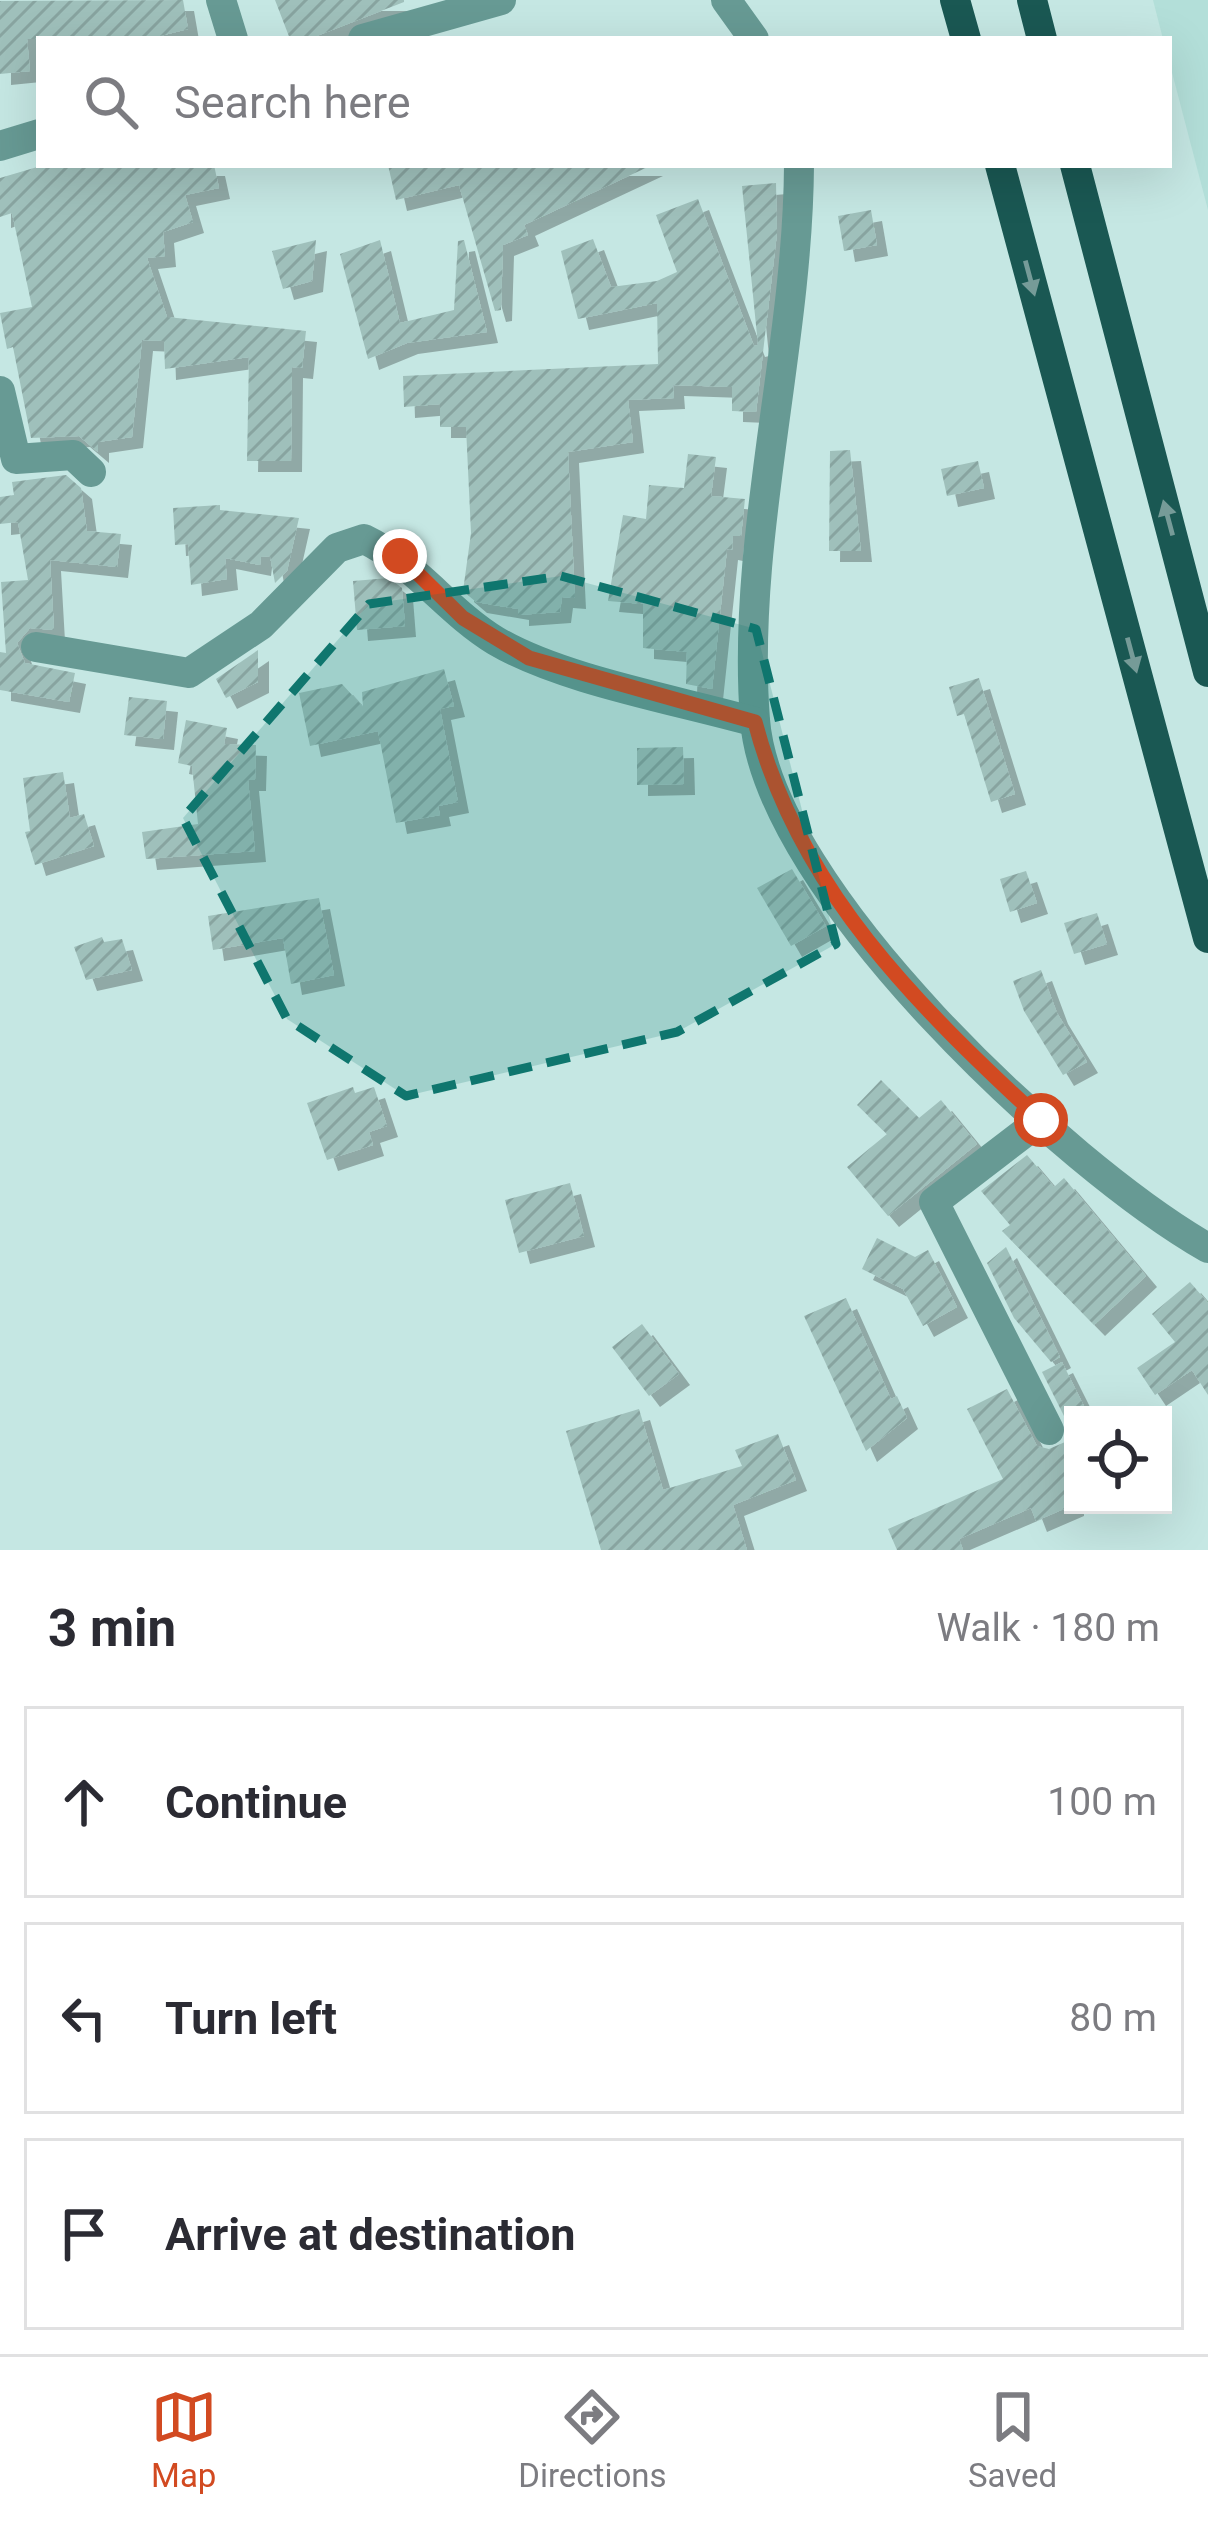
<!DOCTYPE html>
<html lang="en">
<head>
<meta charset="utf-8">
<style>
	:root { --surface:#fff; --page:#f2f2f3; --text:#2b2b33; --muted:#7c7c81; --line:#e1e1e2; --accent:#d24a21 }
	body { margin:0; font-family:Roboto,sans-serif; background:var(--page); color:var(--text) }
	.controls { position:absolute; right:36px; bottom:36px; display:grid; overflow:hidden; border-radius:0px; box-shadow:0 12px 48px #0002 }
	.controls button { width:108px; height:108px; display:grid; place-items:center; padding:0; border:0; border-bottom:3px solid var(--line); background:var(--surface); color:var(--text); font:60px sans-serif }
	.stop { position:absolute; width:36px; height:36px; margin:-27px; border:9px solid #d24a21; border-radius:50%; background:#fff }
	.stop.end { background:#d24a21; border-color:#fff; box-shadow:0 3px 12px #0008 }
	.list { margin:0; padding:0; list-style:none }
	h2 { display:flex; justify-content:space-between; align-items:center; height:156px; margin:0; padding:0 48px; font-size:51px }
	h2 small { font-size:39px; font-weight:400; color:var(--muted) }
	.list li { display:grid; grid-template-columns:78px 1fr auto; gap:36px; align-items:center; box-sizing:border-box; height:192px; margin:0 24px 24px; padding:0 24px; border:3px solid var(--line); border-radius:0px }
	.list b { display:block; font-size:45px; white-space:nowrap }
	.list em { font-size:39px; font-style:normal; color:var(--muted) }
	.icon { flex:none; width:66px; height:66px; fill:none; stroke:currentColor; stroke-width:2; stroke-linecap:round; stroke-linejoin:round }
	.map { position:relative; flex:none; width:1208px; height:1550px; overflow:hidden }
	.search { position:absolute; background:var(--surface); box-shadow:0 12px 48px #0002; left:36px; right:36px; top:36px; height:132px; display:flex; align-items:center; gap:30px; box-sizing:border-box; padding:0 42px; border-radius:0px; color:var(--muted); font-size:45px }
	.sheet { height:804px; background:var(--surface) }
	nav { display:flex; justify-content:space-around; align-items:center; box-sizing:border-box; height:168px; border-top:3px solid var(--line); background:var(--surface); font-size:33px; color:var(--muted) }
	nav a { display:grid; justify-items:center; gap:6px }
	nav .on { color:var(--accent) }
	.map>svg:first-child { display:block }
</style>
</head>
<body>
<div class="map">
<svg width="1208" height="1550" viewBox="0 0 1208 1550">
	<defs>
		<pattern id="building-hatch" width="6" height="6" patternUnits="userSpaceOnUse" patternTransform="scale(3)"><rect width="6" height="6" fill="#9fc0bb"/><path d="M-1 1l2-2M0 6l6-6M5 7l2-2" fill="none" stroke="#88a4a0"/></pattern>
		<filter id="shadow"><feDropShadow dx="11" dy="11" stdDeviation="0" flood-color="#0004"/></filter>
	</defs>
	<rect width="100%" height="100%" fill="#c5e7e3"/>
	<polygon fill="#b3dfd9" points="1153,0 1208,0 1208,210 1169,61 1169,39 1163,39"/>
	<g fill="url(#building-hatch)" filter="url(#shadow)">
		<polygon points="183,0 188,29 148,39 27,39 30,71 0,74 0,1"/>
		<polygon points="275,0 404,0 404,2 309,39 290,39"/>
		<polygon points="44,165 214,165 219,188 185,195 193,222 163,232 165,256 147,258 167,317 306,331 302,368 292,367 291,461 247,461 249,357 165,369 164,341 142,340 132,437 98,442 98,452 79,436 31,438 13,347 7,349 0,313 32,307 12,213 0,217 0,178"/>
		<polygon points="388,165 652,165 524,225 528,235 503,245 501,310 495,311 459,185 396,200"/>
		<polygon points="776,183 777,233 756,412 732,411 732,387 673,385 674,398 628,400 633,442 568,452 575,598 562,597 560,612 518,615 518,609 476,602 463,591 471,533 466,427 440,427 440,404 404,407 403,376 658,364 657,303 578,319 561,251 593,239 611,287 657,281 677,272 656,215 698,199 754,346 758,345 742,186"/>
		<polygon points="871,210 877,245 844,251 838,216"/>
		<polygon points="316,240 312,281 283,289 272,251"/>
		<polygon points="380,240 400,323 454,310 458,241 464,240 487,332 407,343 368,359 340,254"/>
		<polygon points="850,450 861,551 829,551 830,451"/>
		<polygon points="688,454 716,457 711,496 745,499 741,536 733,536 732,550 727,549 712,689 686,684 687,652 643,648 643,604 608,601 623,515 646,519 649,485 684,488"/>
		<polygon points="978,461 984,488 947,496 941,469"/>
		<polygon points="66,475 81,488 87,531 121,534 117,567 50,560 54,630 30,628 17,643 25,663 75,673 69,702 0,690 0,652 6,653 1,582 28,580 18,522 0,524 0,497 14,495 12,482"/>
		<polygon points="220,505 220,510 299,518 287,571 275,583 270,556 261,557 260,565 225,558 227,579 191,585 188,544 175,545 173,508"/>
		<polygon points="389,578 402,588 405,626 357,630 353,581"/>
		<polygon points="258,650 258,682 226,698 216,679"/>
		<polygon points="444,669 454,706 440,709 458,802 438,806 440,815 396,823 378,731 310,746 299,693 342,684 363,707 362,692"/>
		<polygon points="979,678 1015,794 991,802 964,714 957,716 949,687"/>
		<polygon points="129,697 167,701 163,739 124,735"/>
		<polygon points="186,720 227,728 224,744 256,745 255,780 248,780 255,851 146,859 142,832 198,824 192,766 178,763"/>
		<polygon points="683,747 684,784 637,785 637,748"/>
		<polygon points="63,772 70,818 84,814 94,846 35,865 25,832 30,831 23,778"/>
		<polygon points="792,869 826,926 791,946 757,888"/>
		<polygon points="1026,871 1037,903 1010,912 1000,879"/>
		<polygon points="319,898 334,975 291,984 283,938 213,950 208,916"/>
		<polygon points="1097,913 1107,944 1074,954 1064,923"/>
		<polygon points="102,937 104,942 122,939 132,970 86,980 74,947"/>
		<polygon points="1041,970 1057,1013 1087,1062 1063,1075 1024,1011 1013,981"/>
		<polygon points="881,1080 919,1118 941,1100 977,1144 888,1216 847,1167 887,1134 857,1105"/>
		<polygon points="353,1087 355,1093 374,1087 387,1126 369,1132 373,1145 327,1160 307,1103"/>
		<polygon points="1027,1155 1054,1187 1064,1178 1146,1276 1094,1325 1002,1231 1010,1225 981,1191"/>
		<polygon points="570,1183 584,1236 519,1253 505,1200"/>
		<polygon points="877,1238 915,1257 928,1250 957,1307 923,1326 903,1289 862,1269"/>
		<polygon points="1006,1247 1060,1357 1051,1362 1014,1318 987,1263"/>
		<polygon points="1190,1282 1208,1303 1208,1395 1192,1370 1155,1395 1137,1368 1175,1342 1152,1314"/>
		<polygon points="846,1298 891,1399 897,1396 907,1418 866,1451 804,1316"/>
		<polygon points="642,1324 679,1374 649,1396 612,1347"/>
		<polygon points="1062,1362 1087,1412 1073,1415 1073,1505 1036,1521 1031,1508 959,1539 963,1550 897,1550 888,1529 1003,1479 967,1409 1007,1389 1037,1446 1049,1449 1065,1442 1067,1422 1042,1372"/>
		<polygon points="639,1409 663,1490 742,1466 735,1450 778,1434 796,1480 733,1505 747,1550 601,1550 566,1431"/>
	</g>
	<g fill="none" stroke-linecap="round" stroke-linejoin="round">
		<g stroke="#679a94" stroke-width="30">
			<polyline points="221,0 233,39"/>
			<polyline points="726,0 754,39"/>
			<polyline points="363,39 501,0"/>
			<polyline points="0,146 39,134"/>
			<path d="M799,165C798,348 741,539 755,720C768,890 1066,1167 1208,1248"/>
			<polyline points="0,391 16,459 73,455 91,472"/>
			<path d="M36,647L189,673L261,625L337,548L364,539C416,564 447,611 496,641C562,680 678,700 755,722"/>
			<polyline points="1041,1120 934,1202 1049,1430"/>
		</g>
		<g stroke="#1a5853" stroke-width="30">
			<polyline points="955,0 966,39"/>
			<polyline points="1032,0 1042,39"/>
			<polyline points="1000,165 1208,938"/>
			<polyline points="1075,165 1208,672"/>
		</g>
	</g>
	<defs><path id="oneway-solid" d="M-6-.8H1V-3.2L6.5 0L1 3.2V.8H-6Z" transform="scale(3)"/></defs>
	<g fill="#769b98">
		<use href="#oneway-solid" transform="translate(1030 278) rotate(75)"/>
		<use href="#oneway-solid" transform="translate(1168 518) rotate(-105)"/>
		<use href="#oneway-solid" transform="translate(1132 655) rotate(75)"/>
	</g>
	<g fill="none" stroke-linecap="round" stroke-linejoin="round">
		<path stroke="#d24a21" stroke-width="15" d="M400,556L463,618L529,658L755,722C799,890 917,1005 1041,1120"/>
	</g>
	<path fill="#0f766e" fill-opacity="0.2" stroke="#0f766e" stroke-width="9" stroke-dasharray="24 15" stroke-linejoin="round" d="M561,576L756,629L836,944L677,1032L406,1096L287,1019L183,818L369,604Z"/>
</svg>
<div class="controls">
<button><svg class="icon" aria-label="locate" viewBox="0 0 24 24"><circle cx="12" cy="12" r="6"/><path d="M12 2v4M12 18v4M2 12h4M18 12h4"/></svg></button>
</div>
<div class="stop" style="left:1041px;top:1120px"></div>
<div class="stop end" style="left:400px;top:556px"></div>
<div class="search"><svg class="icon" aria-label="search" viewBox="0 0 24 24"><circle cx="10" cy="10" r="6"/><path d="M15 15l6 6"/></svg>Search here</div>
</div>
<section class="sheet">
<h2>3 min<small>Walk · 180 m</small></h2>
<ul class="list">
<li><svg class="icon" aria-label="ahead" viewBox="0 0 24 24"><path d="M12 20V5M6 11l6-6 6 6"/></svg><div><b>Continue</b></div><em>100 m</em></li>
<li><svg class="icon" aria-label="left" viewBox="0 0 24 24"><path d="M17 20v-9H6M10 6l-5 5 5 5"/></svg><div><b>Turn left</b></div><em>80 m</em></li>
<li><svg class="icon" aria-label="arrive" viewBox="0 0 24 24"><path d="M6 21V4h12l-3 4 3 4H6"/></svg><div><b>Arrive at destination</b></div></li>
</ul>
</section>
<nav>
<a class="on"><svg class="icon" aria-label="map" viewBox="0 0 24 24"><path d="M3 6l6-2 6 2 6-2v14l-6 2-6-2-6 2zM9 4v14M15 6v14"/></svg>Map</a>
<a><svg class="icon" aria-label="directions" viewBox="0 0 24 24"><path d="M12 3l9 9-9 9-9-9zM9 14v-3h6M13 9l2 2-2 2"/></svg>Directions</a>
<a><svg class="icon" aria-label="saved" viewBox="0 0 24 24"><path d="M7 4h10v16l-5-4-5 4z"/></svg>Saved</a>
</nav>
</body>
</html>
